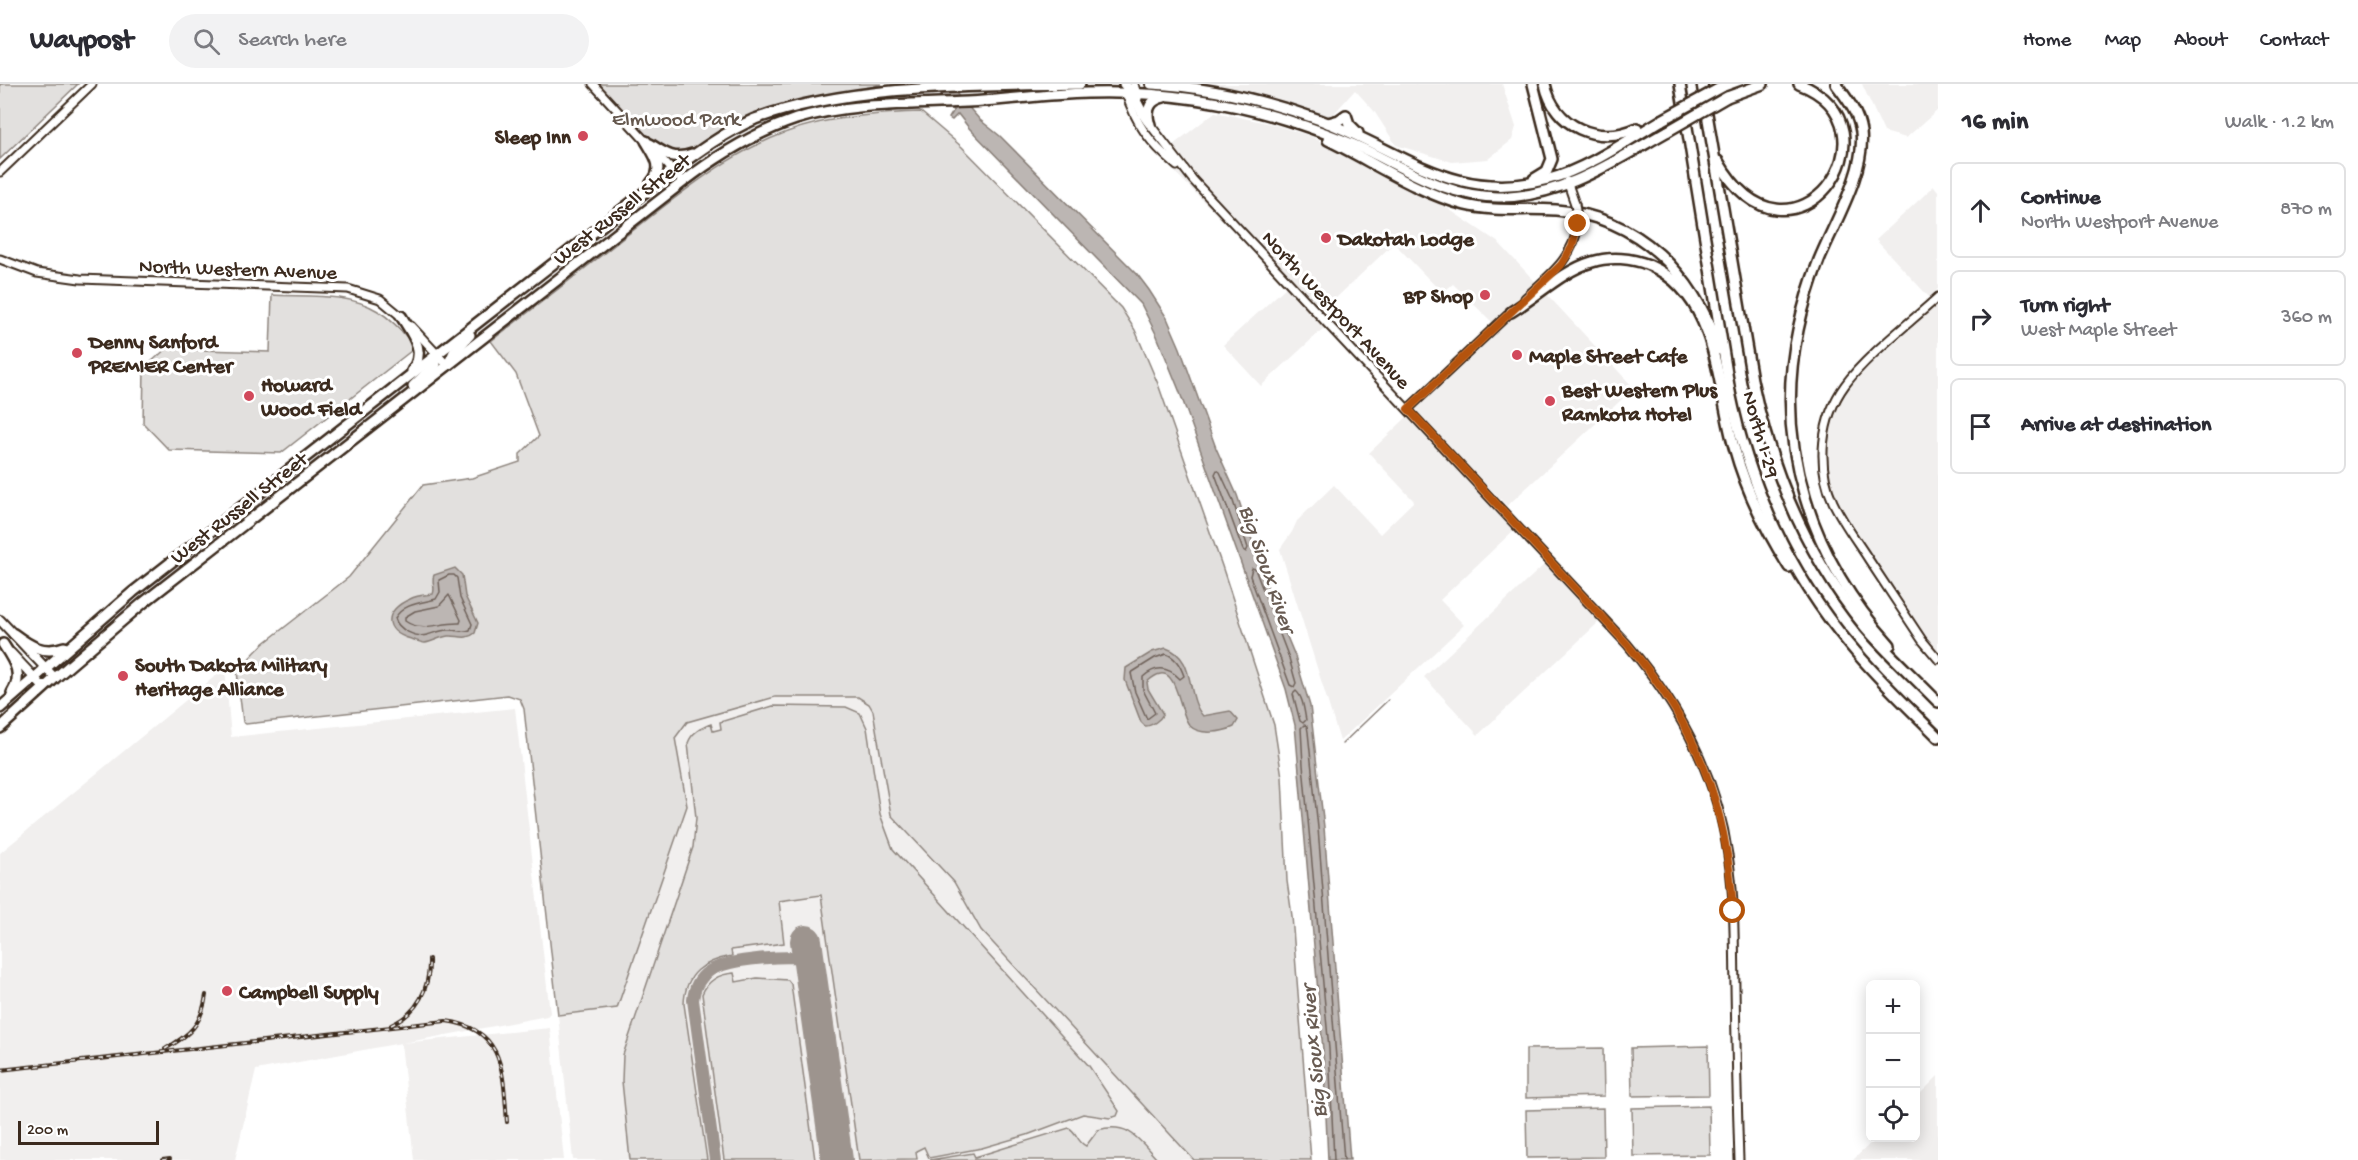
<!DOCTYPE html>
<html lang="en">
<head>
<meta charset="utf-8">
<style>
	:root { --surface:#fff; --page:#f2f2f3; --text:#2b2b33; --muted:#7c7c81; --line:#e1e1e2 }
	body { margin:0; font-family:"Gochi Hand",sans-serif; background:var(--page); color:var(--text) }
	.controls { position:absolute; right:18px; bottom:18px; display:grid; overflow:hidden; border-radius:9px; box-shadow:0 3px 15px #0003 }
	.controls button { width:54px; height:54px; display:grid; place-items:center; padding:0; border:0; border-bottom:2px solid var(--line); background:var(--surface); color:var(--text); font:30px sans-serif }
	.scale { position:absolute; left:18px; bottom:15px; width:141px; box-sizing:border-box; padding-left:6px; border:3px solid #3b2a1e; border-top:0; font-size:16px; line-height:21px; white-space:nowrap; color:#3b2a1e; -webkit-text-stroke:4px #fff; paint-order:stroke }
	.stop { position:absolute; width:18px; height:18px; margin:-14px; border:4px solid #b45309; border-radius:50%; background:#fff }
	.stop.end { background:#b45309; border-color:#fff; box-shadow:0 2px 6px #0008 }
	.list { margin:0; padding:0; list-style:none }
	h2 { display:flex; justify-content:space-between; align-items:center; height:78px; margin:0; padding:0 24px; font-size:26px }
	h2 small { font-size:20px; font-weight:400; color:var(--muted) }
	.list li { display:grid; grid-template-columns:39px 1fr auto; gap:18px; align-items:center; box-sizing:border-box; height:96px; margin:0 12px 12px; padding:0 12px; border:2px solid var(--line); border-radius:9px }
	.list b { display:block; font-size:22px; white-space:nowrap }
	.list p { margin:0; font-size:20px; white-space:nowrap; color:var(--muted) }
	.list em { font-size:20px; font-style:normal; color:var(--muted) }
	.icon { flex:none; width:33px; height:33px; fill:none; stroke:currentColor; stroke-width:2; stroke-linecap:round; stroke-linejoin:round }
	.map { position:relative; flex:none; width:1938px; height:1076px; overflow:hidden }
	header { display:flex; align-items:center; gap:36px; box-sizing:border-box; height:84px; padding:0 30px; background:var(--surface); border-bottom:2px solid var(--line) }
	header strong { font-size:28px }
	nav { display:flex; gap:33px; margin-inline-start:auto; font-size:21px }
	.search { width:420px; height:54px; background:var(--page); display:flex; align-items:center; gap:15px; box-sizing:border-box; padding:0 21px; border-radius:33px; color:var(--muted); font-size:22px }
	main { display:flex }
	aside { flex:1; background:var(--surface) }
	.map>svg:first-child { display:block }
</style>
</head>
<body>
<header>
<strong>Waypost</strong>
<div class="search"><svg class="icon" aria-label="search" viewBox="0 0 24 24"><circle cx="10" cy="10" r="6"/><path d="M15 15l6 6"/></svg>Search here</div>
<nav><a>Home</a><a>Map</a><a>About</a><a>Contact</a></nav>
</header>
<main>
<div class="map">
<svg width="1938" height="1076" viewBox="0 0 1938 1076">
	<rect width="100%" height="100%" fill="#fff"/>
	<filter id="ink" filterUnits="userSpaceOnUse"><feTurbulence type="fractalNoise" baseFrequency=".0167" numOctaves="2"/><feDisplacementMap in="SourceGraphic" scale="12" xChannelSelector="R" yChannelSelector="G"/><feConvolveMatrix kernelMatrix="1 2 1 2 8 2 1 2 1" color-interpolation-filters="sRGB"/></filter>
	<g filter="url(#ink)">
		<g fill="#f1efee">
			<polygon points="1191,0 1502,0 1516,43 1512,56 1488,75 1452,78 1396,61 1374,27 1355,6 1330,34 1232,6"/>
			<polygon points="1862,0 1938,0 1938,26 1906,54 1884,48"/>
			<polygon points="1215,28 1272,40 1310,52 1380,87 1447,124 1499,159 1634,304 1507,422 1407,319 1493,239 1453,200 1442,209 1394,159 1316,233 1325,243 1261,302 1223,261 1287,202 1159,72"/>
			<polygon points="1934,102 1938,107 1938,205 1929,213 1876,156"/>
			<polygon points="1938,220 1938,567 1910,531 1837,415 1828,389 1827,368 1832,336 1849,304 1870,281"/>
			<polygon points="1407,333 1514,446 1440,516 1464,541 1340,657 1280,465 1292,448 1297,437 1334,401 1380,450 1414,417 1369,369"/>
			<polygon points="1546,479 1600,537 1478,651 1424,593"/>
			<polygon points="225,584 231,653 515,624 550,929 547,932 403,959 550,944 564,1076 414,1076 401,959 256,986 235,1076 0,1076 0,769"/>
			<polygon points="775,613 858,613 869,620 873,627 891,731 954,798 981,846 1194,1076 573,1076 558,931 617,924 687,722 675,654 687,638"/>
			<polygon points="1938,992 1938,1076 1853,1076 1876,1054 1916,1054 1916,1014"/>
		</g>
		<g fill="#e2e0de" stroke="#8e857e" stroke-width="1.5">
			<polygon points="0,0 78,0 0,75"/>
			<polygon points="593,0 882,0 739,43 673,73 646,57"/>
			<path d="M921,28L962,63L1121,224L1135,246L1158,300L1222,482L1274,641L1282,693L1287,797L1292,832L1311,1076H1194L981,846L954,798L891,731L873,627L869,620L858,613H775L687,638L675,654L687,722L617,924L558,931L524,625L520,615L508,611L273,637L246,640L243,638L237,587L263,560L349,493L423,401L472,394L520,378V370L539,352L516,290L491,257C536,222 582,187 627,151C685,106 743,56 817,39C851,31 886,29 921,28Z"/>
			<path d="M272,211C307,213 348,208 378,227C393,236 404,250 416,263L281,369L169,366L143,339L144,284L166,265L270,268Z"/>
			<path d="M773,622L846,623L860,629L867,644L880,730L893,765L1089,982L1119,1027L1117,1032L1110,1034L1083,1030L1027,1051L982,1064L929,1074L924,1063L916,1067L917,1075L859,1076L821,811L779,817L784,859L731,866L732,872C704,877 685,889 684,920L707,1076H630L622,997L623,971L693,763L696,734L688,659C692,648 701,644 711,640L713,647L721,645L720,638Z"/>
			<path d="M734,889L736,898L757,894L788,896L791,900L815,1076H724L702,910C708,896 719,890 734,889Z"/>
			<polygon points="1708,962 1709,1011 1632,1012 1631,964"/>
			<polygon points="1603,964 1604,1012 1526,1014 1526,965"/>
			<polygon points="1709,1022 1710,1071 1633,1072 1632,1024"/>
			<polygon points="1603,1024 1604,1073 1527,1074 1526,1026"/>
			<path d="M1069,1044C1077,1048 1077,1058 1086,1062L1098,1046C1129,1037 1139,1056 1158,1076H930L973,1069L975,1073Z"/>
		</g>
		<g fill="#bcb6b3" stroke="#887e77" stroke-width="1.5">
			<polygon points="929,0 948,0 980,36 1000,52 1137,190 1149,206 1167,234 1180,264 1216,364 1237,411 1273,519 1295,572 1310,622 1324,743 1350,1076 1328,1076 1323,966 1295,641 1286,605 1179,306 1157,252 1141,220 969,44 958,30 952,36 949,34 954,26"/>
			<path d="M455,484L462,491L465,512L478,539L475,549C466,557 458,551 448,552C440,553 432,558 425,559C421,559 415,556 411,555C382,547 384,526 410,515C417,511 425,511 433,510C436,504 431,498 434,491Z"/>
			<path d="M1166,564C1197,574 1185,612 1203,632L1230,627L1238,636L1234,643C1223,648 1200,652 1190,642C1177,629 1179,568 1147,598L1148,605L1163,630C1160,636 1152,642 1145,642L1141,638L1125,596L1126,584L1152,568Z"/>
		</g>
		<g fill="none" stroke-linecap="round" stroke-linejoin="round">
			<g stroke="#6f625a" stroke-width="1.5">
				<polygon points="1217,386 1220,388 1232,414 1248,464 1246,468 1243,466 1215,390"/>
				<polygon points="1252,484 1255,485 1289,574 1296,599 1294,603 1290,601 1250,492"/>
				<path d="M449,491H454L457,494L460,514L472,540L470,546C463,549 458,546 451,546C442,545 435,549 427,551C416,554 398,546 395,534C404,519 421,519 436,515L440,508L439,496Z"/>
				<path d="M449,511L461,536L460,539C440,538 422,549 405,537V533L415,527L439,522Z"/>
				<path d="M1166,570C1176,573 1181,583 1184,592L1180,595C1168,582 1156,581 1143,593V606L1155,629L1147,635L1135,608L1131,589L1155,574Z"/>
				<path d="M1296,607C1303,613 1304,626 1306,636L1303,639L1300,637L1293,610Z"/>
				<polyline points="1334,1076 1329,965 1303,681 1301,644 1304,641 1307,642 1308,648 1318,744 1344,1076"/>
			</g>
			<polyline stroke="#887e77" stroke-width="1.5" points="1342,660 1388,616"/>
			<path stroke="#9d948e" stroke-width="12" d="M715,1076L693,916C694,904 698,895 708,888C725,875 776,873 798,873L805,877L810,883"/>
			<polyline stroke="#9d948e" stroke-width="32" points="806,857 837,1076"/>
			<g stroke="#3b2a1e" stroke-width="11">
				<g id="secondary">
					<polyline points="593,0 683,98"/>
					<polyline points="1134,0 1138,14"/>
					<path d="M1125,7C1137,42 1149,58 1177,82"/>
					<path d="M1148,38L1193,96L1627,560C1678,620 1717,691 1728,771C1735,814 1734,859 1735,903C1736,960 1737,1018 1739,1076"/>
					<polyline points="0,88 92,0"/>
					<polyline points="1567,97 1575,120"/>
					<polyline points="0,175 37,189 80,195 348,205 380,215 403,234"/>
					<path d="M1938,213C1910,239 1867,271 1845,301C1821,334 1816,381 1833,418C1843,439 1857,457 1869,476C1887,503 1904,529 1922,556L1938,575"/>
					<path d="M1525,214C1549,192 1574,174 1578,140"/>
					<polyline points="411,242 448,282"/>
					<polyline points="1408,325 1513,226"/>
				</g>
			</g>
			<g stroke="#3b2a1e" stroke-width="12">
				<g id="primary">
					<polyline points="0,536 55,594"/>
					<polyline points="11,569 44,604"/>
				</g>
			</g>
			<g stroke="#3b2a1e" stroke-width="14">
				<g id="highway">
					<path d="M1124,0C1136,10 1139,28 1150,40"/>
					<path d="M1151,0C1209,3 1267,17 1320,36C1404,67 1453,120 1549,95C1587,85 1628,56 1662,36"/>
					<polyline points="1533,0 1552,75 1547,87 1534,95"/>
					<path d="M1545,0C1554,43 1598,62 1637,44"/>
					<path d="M1680,0L1730,308C1749,401 1789,489 1850,561C1877,594 1908,623 1938,653"/>
					<path d="M1702,0L1752,296C1771,387 1806,471 1865,543C1887,569 1914,593 1938,618"/>
					<path d="M1836,0C1847,15 1858,28 1861,48C1866,87 1834,139 1819,176C1810,199 1803,222 1798,246C1773,361 1812,475 1890,561"/>
					<polyline points="1727,13 1763,0"/>
					<path d="M1149,38C1146,25 1150,16 1164,13"/>
					<polyline points="1328,39 1339,36 1346,31 1349,40 1358,49"/>
					<path d="M1328,56C1371,77 1418,109 1465,121C1495,128 1525,124 1556,126C1640,133 1693,190 1720,266"/>
					<path d="M646,57C655,72 665,84 651,99"/>
					<path d="M650,60C664,69 674,77 692,70"/>
					<path d="M1718,77C1792,206 1909,42 1799,0"/>
					<path d="M1511,228C1536,213 1564,186 1592,178C1610,172 1632,174 1649,181C1719,212 1716,301 1734,363C1746,407 1765,445 1789,483"/>
					<path d="M401,232C412,250 427,267 412,287"/>
					<polyline points="448,281 454,268 470,251"/>
					<polyline points="413,302 436,280 437,271"/>
					<path d="M14,550C30,562 44,571 64,563"/>
					<path d="M3,560C14,577 24,590 12,609"/>
					<path d="M0,624L133,508L673,86C699,67 725,48 755,35C851,0 976,2 1080,0"/>
					<path d="M0,644L55,594L143,519L683,98C718,71 754,49 796,35C851,18 910,21 967,18C1007,16 1047,10 1087,9C1154,7 1223,16 1287,36C1315,45 1343,55 1370,68C1412,89 1452,114 1501,113C1563,113 1616,76 1668,47"/>
				</g>
			</g>
			<use href="#secondary" stroke="#fff" stroke-width="7"/>
			<use href="#primary" stroke="#fff" stroke-width="8"/>
			<use href="#highway" stroke="#fff" stroke-width="9"/>
			<g stroke="#3b2a1e" stroke-width="4">
				<g id="rail">
					<path d="M391,941C418,929 430,904 429,875"/>
					<path d="M165,965C190,951 202,940 206,911"/>
					<path d="M0,986L446,937C506,945 503,991 507,1038"/>
					<polyline points="162,1076 170,1075"/>
				</g>
			</g>
			<use href="#rail" stroke="#fff" stroke-width="1.5" stroke-dasharray="4.5" stroke-linecap="butt"/>
			<g stroke="#3b2a1e" stroke-width="11" stroke-linecap="butt">
				<polyline id="secondary-bridge" points="1575,120 1578,140"/>
			</g>
			<g stroke="#3b2a1e" stroke-width="14" stroke-linecap="butt">
				<g id="highway-bridge">
					<polyline points="1662,36 1722,3"/>
					<polyline points="1668,47 1727,13"/>
				</g>
			</g>
			<use href="#secondary-bridge" stroke="#fff" stroke-width="7"/>
			<use href="#highway-bridge" stroke="#fff" stroke-width="9"/>
		</g>
	</g>
	<g fill="none" stroke-linecap="round" stroke-linejoin="round" filter="url(#ink)">
		<path stroke="#b45309" stroke-width="8" d="M1578,140L1572,163L1561,181L1408,325L1627,560C1697,641 1727,721 1733,827"/>
	</g>
	<g fill="#d1495b" stroke="#fff" stroke-width="2">
		<circle cx="583" cy="52" r="6"/>
		<circle cx="1326" cy="154" r="6"/>
		<circle cx="1485" cy="211" r="6"/>
		<circle cx="77" cy="269" r="6"/>
		<circle cx="1517" cy="271" r="6"/>
		<circle cx="249" cy="312" r="6"/>
		<circle cx="1550" cy="317" r="6"/>
		<circle cx="123" cy="592" r="6"/>
		<circle cx="227" cy="907" r="6"/>
	</g>
	<g text-anchor="middle" stroke-width="6" stroke-linejoin="round" paint-order="stroke">
		<g font-size="21" fill="#65584e" stroke="#fff">
			<text x="676" y="41">Elmwood Park</text>
		</g>
		<g font-size="21" font-weight="bold" fill="#3b2a1e" stroke="#fff" text-anchor="start">
			<text x="571" y="59" text-anchor="end">Sleep Inn</text>
			<text x="1338" y="161">Dakotah Lodge</text>
			<text x="1473" y="218" text-anchor="end">BP Shop</text>
			<text x="89" y="264">Denny Sanford<tspan x="89" dy="24">PREMIER Center</tspan></text>
			<text x="1529" y="278">Maple Street Cafe</text>
			<text x="261" y="307">Howard<tspan x="261" dy="24">Wood Field</tspan></text>
			<text x="1562" y="312">Best Western Plus<tspan x="1562" dy="24">Ramkota Hotel</tspan></text>
			<text x="135" y="587">South Dakota Military<tspan x="135" dy="24">Heritage Alliance</tspan></text>
			<text x="239" y="914">Campbell Supply</text>
		</g>
		<g font-size="21" fill="#3b2a1e" stroke="#fff">
			<text transform="translate(621 124) rotate(-38)" y="7">West Russell Street</text>
			<text transform="translate(238 184) rotate(2)" y="7">North Western Avenue</text>
			<text transform="translate(1337 225) rotate(47)" y="7">North Westport Avenue</text>
			<text transform="translate(1762 350) rotate(74)" y="7">North I-29</text>
			<text transform="translate(238 423) rotate(-38)" y="7">West Russell Street</text>
		</g>
		<g font-size="22" font-style="italic" fill="#685b52" stroke="#fff">
			<text transform="translate(1269 484) rotate(71)" y="8">Big Sioux River</text>
			<text transform="translate(1312 968) rotate(-95)" y="8">Big Sioux River</text>
		</g>
	</g>
</svg>
<div class="controls">
<button>+</button>
<button>−</button>
<button><svg class="icon" aria-label="locate" viewBox="0 0 24 24"><circle cx="12" cy="12" r="6"/><path d="M12 2v4M12 18v4M2 12h4M18 12h4"/></svg></button>
</div>
<div class="scale">200 m</div>
<div class="stop" style="left:1733px;top:827px"></div>
<div class="stop end" style="left:1578px;top:140px"></div>
</div>
<aside>
<h2>16 min<small>Walk · 1.2 km</small></h2>
<ul class="list">
<li><svg class="icon" aria-label="ahead" viewBox="0 0 24 24"><path d="M12 20V5M6 11l6-6 6 6"/></svg><div><b>Continue</b><p>North Westport Avenue</p></div><em>870 m</em></li>
<li><svg class="icon" aria-label="right" viewBox="0 0 24 24"><path d="M7 20v-9h11M14 6l5 5-5 5"/></svg><div><b>Turn right</b><p>West Maple Street</p></div><em>360 m</em></li>
<li><svg class="icon" aria-label="arrive" viewBox="0 0 24 24"><path d="M6 21V4h12l-3 4 3 4H6"/></svg><div><b>Arrive at destination</b></div></li>
</ul>
</aside>
</main>
</body>
</html>
